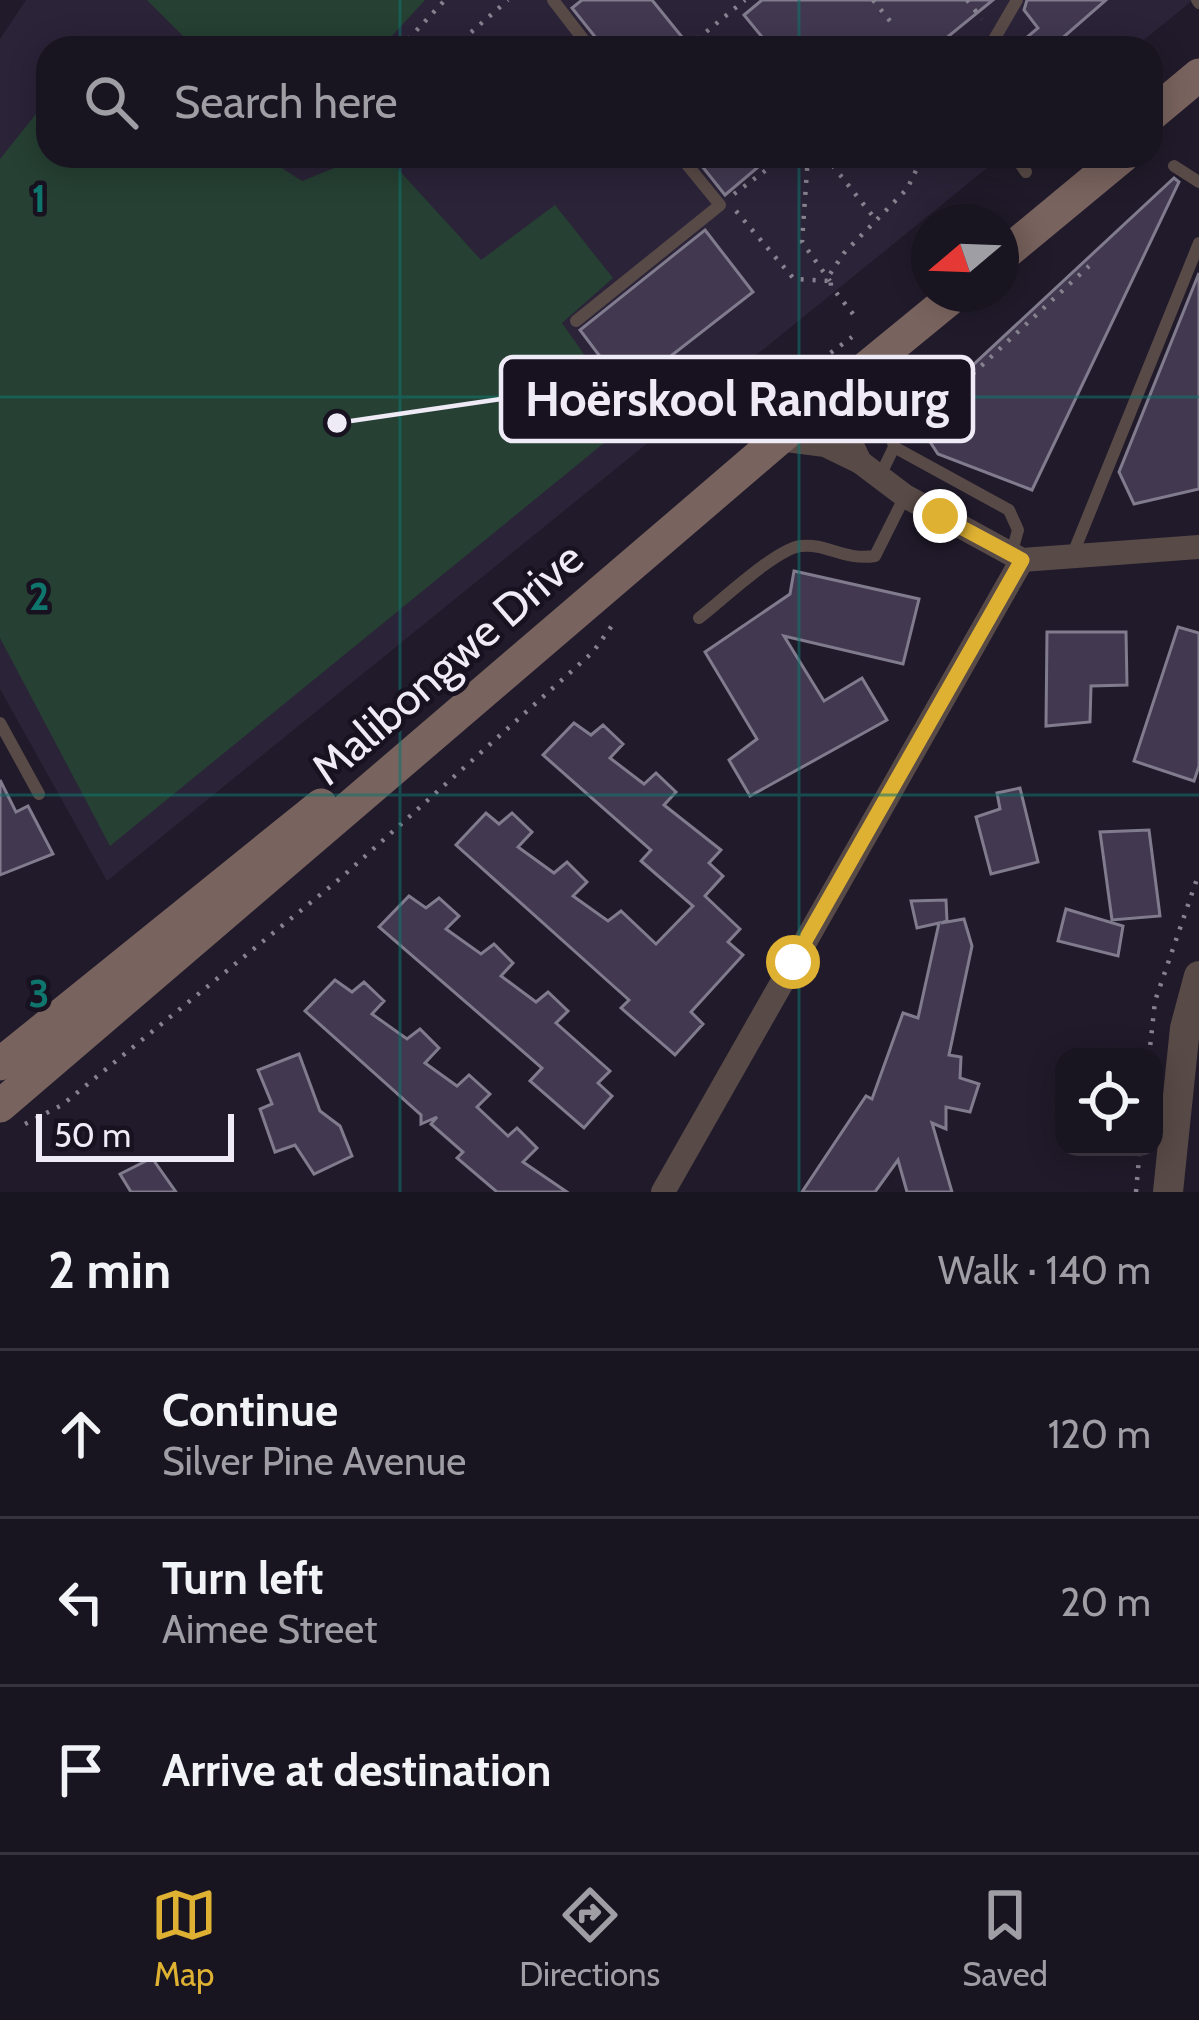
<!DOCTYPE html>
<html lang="en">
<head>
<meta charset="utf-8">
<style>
	:root { --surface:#181420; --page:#211d29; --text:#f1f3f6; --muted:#9f9ea5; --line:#36333e; --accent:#deb133 }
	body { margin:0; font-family:Cabin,sans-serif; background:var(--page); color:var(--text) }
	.controls { position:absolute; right:36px; bottom:36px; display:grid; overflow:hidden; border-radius:24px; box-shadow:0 6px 30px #0003 }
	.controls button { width:108px; height:108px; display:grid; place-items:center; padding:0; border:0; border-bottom:3px solid var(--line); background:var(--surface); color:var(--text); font:60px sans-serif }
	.compass { position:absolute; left:911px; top:204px; width:108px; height:108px; border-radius:50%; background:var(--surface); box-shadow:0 6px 30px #0003; rotate:251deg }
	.scale { position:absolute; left:36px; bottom:30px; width:198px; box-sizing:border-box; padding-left:12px; border:6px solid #efebf6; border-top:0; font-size:33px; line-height:42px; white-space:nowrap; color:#efebf6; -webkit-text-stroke:9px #171120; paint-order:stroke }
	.stop { position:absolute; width:36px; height:36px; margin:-27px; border:9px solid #deb133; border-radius:50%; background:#fff }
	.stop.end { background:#deb133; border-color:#fff; box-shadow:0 3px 12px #0008 }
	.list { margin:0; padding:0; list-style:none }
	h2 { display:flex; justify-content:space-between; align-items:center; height:156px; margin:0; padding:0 48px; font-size:51px }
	h2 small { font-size:39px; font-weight:400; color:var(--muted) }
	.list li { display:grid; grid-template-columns:78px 1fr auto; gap:36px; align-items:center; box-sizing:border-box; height:168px; padding:0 48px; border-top:3px solid var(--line) }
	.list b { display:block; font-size:45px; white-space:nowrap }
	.list p { margin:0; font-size:39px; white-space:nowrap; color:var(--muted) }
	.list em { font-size:39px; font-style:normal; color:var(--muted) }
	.icon { flex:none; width:66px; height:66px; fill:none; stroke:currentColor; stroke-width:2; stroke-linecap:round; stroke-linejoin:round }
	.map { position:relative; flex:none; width:1199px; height:1192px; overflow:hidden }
	.search { position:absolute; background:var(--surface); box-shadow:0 6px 30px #0003; left:36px; right:36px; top:36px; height:132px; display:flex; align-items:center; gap:30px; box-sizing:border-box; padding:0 42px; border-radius:36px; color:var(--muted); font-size:45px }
	.sheet { height:660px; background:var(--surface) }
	nav { display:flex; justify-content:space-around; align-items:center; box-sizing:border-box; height:168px; border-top:3px solid var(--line); background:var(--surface); font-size:33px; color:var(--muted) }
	nav a { display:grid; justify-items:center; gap:6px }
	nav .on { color:var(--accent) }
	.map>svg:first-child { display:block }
</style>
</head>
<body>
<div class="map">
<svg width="1199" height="1192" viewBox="0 0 1199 1192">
	<rect width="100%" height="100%" fill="#201a2a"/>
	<polygon fill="#2b2338" points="26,0 1193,0 1134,48 48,48 48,156 1002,156 107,881 0,689 0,39"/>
	<g fill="#264033">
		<polygon points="147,0 425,0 381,48 195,48"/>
		<polygon points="48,99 48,156 263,156 302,181 364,156 386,156 481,260 555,205 613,278 562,323 631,421 110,846 0,638 0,159"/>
	</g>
	<g fill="#423951" stroke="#817b8e" stroke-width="3">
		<polygon points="582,0 652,0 691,48 604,48 572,8"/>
		<polygon points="762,0 993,0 934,48 771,48 744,15"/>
		<polygon points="1027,0 1106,0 1051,48 1014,48 1038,28 1024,10"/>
		<polygon points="694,156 771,156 725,195"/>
		<polygon points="1174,178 1179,182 1032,490 938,454 915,419"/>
		<polygon points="705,230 753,292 626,391 580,330"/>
		<polygon points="1199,273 1199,489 1134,504 1119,472"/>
		<polygon points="794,571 919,599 903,664 784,636 824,701 862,678 887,720 750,796 729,760 757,739 705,652 790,594"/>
		<polygon points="1178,627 1199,633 1199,766 1194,781 1134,761"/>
		<polygon points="1047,632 1126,632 1127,685 1091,686 1090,722 1046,726"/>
		<polygon points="574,723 591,735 603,725 623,744 610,758 644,784 656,773 676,792 664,805 721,850 709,863 723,876 705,896 740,929 728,942 743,955 691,1012 703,1024 675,1055 621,1008 629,1000 456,845 486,813 499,824 512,813 532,832 518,847 554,873 567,862 587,882 573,896 608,921 621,911 656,944 693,906 641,861 651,850 543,755"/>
		<polygon points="0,780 16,812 28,806 53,854 0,875"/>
		<polygon points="1020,788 1038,862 991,874 976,817 1000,809 997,793"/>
		<polygon points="1149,830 1160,916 1112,920 1100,832"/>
		<polygon points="409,896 426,908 439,898 459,916 446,929 481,954 494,944 513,963 501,976 536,1002 548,992 568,1011 556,1023 610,1071 598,1083 612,1096 584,1128 530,1081 542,1068 379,927"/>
		<polygon points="946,900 947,921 941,923 964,919 972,946 949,1055 961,1057 960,1078 979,1084 970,1112 946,1107 946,1129 932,1123 952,1192 907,1192 898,1160 875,1192 802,1192 866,1096 872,1099 903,1013 918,1018 939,923 917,928 911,901"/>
		<polygon points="1066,909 1123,926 1118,956 1058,941"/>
		<polygon points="335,980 352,992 364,982 384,1001 372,1014 407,1039 420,1029 439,1048 425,1063 457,1086 469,1075 490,1094 477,1107 508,1136 517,1128 537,1148 523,1162 567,1192 497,1192 457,1158 463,1152 431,1124 437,1117 421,1124 421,1115 305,1011"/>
		<polygon points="299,1054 320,1111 340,1126 352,1156 314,1174 295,1145 275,1152 260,1109 272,1104 258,1070"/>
		<polygon points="152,1158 176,1192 131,1192 120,1174"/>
	</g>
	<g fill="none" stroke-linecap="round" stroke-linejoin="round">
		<g stroke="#878290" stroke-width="4.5" stroke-dasharray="3 9" stroke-linecap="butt">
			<polyline points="873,0 890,21"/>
			<polyline points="967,0 982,19"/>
			<polyline points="400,48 445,0"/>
			<polyline points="453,48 508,0"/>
			<polyline points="701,48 695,41 745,0"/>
			<polyline points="808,156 802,242 830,281"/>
			<polyline points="825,156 876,220"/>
			<polyline points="330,162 335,156"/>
			<polyline points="734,194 785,156"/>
			<polyline points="736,211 794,279 830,281"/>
			<polyline points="853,314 831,286 830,274 844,253 907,189 923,156"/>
			<polyline points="828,361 825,357 852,337"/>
			<polyline points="911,431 1089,266"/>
			<polyline points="1149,1057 1155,1001 1199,873"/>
			<polyline points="25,1124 62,1105 342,877 593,652 616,620"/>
			<polyline points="1136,1192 1140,1147"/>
		</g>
		<g stroke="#584a47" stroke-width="12">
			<polyline points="553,0 590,48"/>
			<polyline points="1197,0 1199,3"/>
			<polyline points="989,48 1017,0"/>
			<polyline points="1015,156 1026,172"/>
			<polyline points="1174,166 1199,182"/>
			<polyline points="576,321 720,205 680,156"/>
			<polyline points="894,447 1009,510 1018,530 1011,555"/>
			<polyline points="879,478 894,447 885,406"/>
			<polyline points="1072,556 1199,243"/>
			<path d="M699,618C720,602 777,548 801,546C827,543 844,561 875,556L905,496"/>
			<polyline points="0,723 39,794"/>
		</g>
		<g stroke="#584a47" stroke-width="24">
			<polyline points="840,391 842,425 860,462"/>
			<polyline points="779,439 825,445 860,462 905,496 1022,560 1199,547"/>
			<polyline points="663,1192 1022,560"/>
		</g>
		<polyline stroke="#584a47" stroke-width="30" points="1168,1192 1185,1028 1199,976"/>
		<g stroke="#79635e" stroke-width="33">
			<polyline points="1151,115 1199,75"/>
			<polyline points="1001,257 1123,156"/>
			<polyline points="0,1064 321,805"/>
			<polyline points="0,1106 779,439 956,294"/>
		</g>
	</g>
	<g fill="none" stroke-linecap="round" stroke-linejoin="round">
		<polyline stroke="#deb133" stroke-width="15" points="793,962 1022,560 940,516"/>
	</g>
	<path fill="none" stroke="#0f766e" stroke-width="3" stroke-opacity="0.55" d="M400,0V48M799,0V48M400,156V1192M799,156V1192M0,397H1199M0,795H1199"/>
	<g text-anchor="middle" stroke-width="9" stroke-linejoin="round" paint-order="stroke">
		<g font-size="45" fill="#efebf6" stroke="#171120">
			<text transform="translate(447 663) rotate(-41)" y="16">Malibongwe Drive</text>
		</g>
	</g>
	<g font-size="39" text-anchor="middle" font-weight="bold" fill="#0f766e" stroke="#171120" stroke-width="9" stroke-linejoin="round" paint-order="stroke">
		<text x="39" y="212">1</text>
		<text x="39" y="610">2</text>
		<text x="39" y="1007">3</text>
	</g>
	<path fill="none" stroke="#efebf6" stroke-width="4.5" d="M337 423L501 399"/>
	<circle fill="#efebf6" stroke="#171120" stroke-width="4.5" cx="337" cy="423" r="12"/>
	<rect fill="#171120" stroke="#efebf6" stroke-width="4.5" x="501" y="357" width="472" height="84" rx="12"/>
	<g font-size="48" text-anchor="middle" font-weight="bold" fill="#efebf6">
		<text x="737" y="416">Hoërskool Randburg</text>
	</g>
</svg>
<div class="controls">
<button><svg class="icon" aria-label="locate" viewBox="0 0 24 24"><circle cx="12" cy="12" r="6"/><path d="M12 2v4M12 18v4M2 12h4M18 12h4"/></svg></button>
</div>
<svg class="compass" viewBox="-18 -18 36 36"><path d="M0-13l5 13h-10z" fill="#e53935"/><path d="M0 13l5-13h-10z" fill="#9f9ea5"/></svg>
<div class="scale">50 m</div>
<div class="stop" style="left:793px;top:962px"></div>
<div class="stop end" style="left:940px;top:516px"></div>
<div class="search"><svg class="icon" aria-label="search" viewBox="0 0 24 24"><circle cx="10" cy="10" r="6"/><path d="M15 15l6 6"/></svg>Search here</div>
</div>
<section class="sheet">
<h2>2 min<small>Walk · 140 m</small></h2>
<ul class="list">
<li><svg class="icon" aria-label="ahead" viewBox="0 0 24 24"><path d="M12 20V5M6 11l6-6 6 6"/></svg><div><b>Continue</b><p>Silver Pine Avenue</p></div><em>120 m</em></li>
<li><svg class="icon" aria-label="left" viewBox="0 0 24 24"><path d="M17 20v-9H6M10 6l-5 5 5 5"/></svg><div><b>Turn left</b><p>Aimee Street</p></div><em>20 m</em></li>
<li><svg class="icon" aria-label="arrive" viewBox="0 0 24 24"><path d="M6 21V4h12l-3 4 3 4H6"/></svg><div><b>Arrive at destination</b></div></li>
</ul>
</section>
<nav>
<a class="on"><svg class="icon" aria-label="map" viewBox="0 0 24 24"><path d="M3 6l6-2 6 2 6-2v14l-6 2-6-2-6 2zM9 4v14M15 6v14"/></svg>Map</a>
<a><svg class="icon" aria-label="directions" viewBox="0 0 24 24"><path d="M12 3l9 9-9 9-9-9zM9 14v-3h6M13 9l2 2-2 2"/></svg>Directions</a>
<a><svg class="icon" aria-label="saved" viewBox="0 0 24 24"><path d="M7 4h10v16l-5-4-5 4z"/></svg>Saved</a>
</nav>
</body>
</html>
